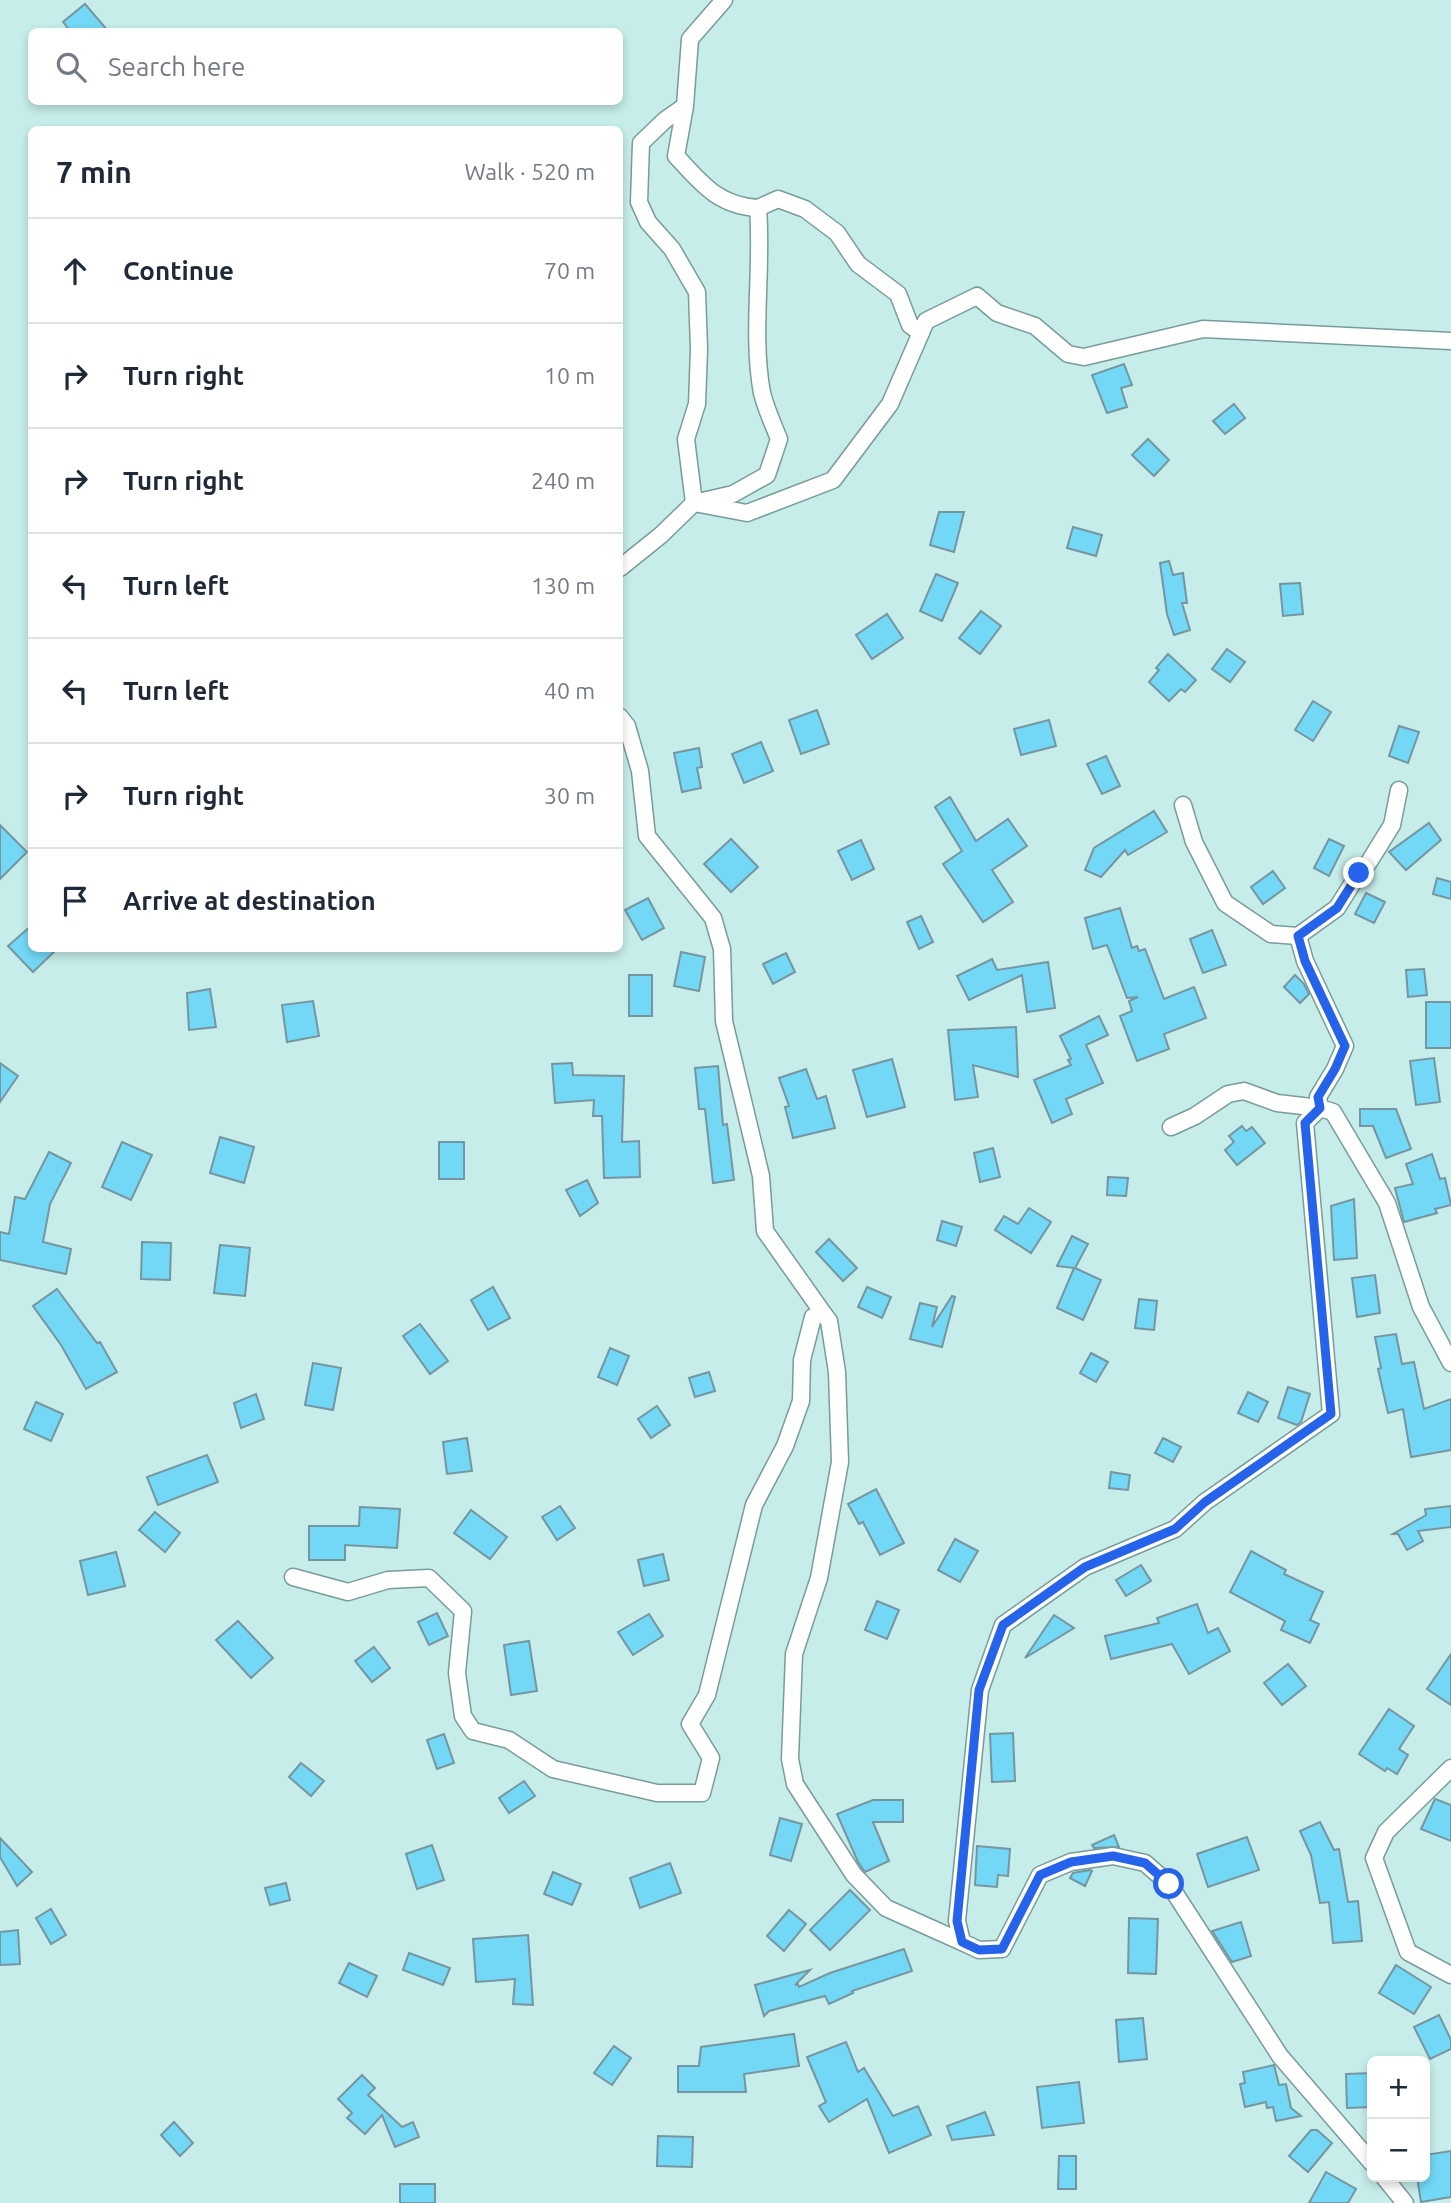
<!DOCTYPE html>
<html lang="en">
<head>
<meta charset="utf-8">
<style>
	:root { --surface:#fff; --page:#f6f6f7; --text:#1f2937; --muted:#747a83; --line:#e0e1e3 }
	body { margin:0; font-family:Ubuntu,sans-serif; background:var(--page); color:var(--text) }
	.controls { position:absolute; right:21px; bottom:21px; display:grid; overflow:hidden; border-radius:10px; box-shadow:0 4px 10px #0003 }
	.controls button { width:63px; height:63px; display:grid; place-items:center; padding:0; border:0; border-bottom:2px solid var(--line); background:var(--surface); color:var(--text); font:35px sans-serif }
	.stop { position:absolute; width:21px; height:21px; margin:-16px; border:5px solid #2563eb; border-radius:50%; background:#fff }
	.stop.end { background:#2563eb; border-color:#fff; box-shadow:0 2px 7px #0008 }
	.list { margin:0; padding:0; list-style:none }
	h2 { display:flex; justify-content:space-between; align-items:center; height:91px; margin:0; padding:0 28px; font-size:30px }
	h2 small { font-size:23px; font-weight:400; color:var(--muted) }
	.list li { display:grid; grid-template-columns:46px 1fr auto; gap:21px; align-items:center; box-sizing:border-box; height:105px; padding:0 28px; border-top:2px solid var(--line) }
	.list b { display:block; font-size:26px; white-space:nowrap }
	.list em { font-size:23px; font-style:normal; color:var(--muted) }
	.icon { flex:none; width:38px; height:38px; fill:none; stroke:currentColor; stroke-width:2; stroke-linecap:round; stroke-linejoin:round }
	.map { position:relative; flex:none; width:1451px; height:2203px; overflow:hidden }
	.search { position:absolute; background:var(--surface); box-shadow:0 4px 10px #0003; left:28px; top:28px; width:595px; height:77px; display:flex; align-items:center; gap:18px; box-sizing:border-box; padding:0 24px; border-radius:10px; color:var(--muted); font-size:26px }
	.panel { position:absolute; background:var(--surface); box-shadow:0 4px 10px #0003; left:28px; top:126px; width:595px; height:826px; border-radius:10px }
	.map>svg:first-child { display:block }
</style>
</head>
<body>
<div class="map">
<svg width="1451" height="2203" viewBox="0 0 1451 2203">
	<rect width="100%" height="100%" fill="#c6ede9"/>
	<g fill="#73d8f5" stroke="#7596a0" stroke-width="2">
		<polygon points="85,4 109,32 71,32 63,22"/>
		<polygon points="1124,364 1132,385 1121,388 1127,407 1107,413 1092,375"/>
		<polygon points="1234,404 1245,418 1225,434 1213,421"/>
		<polygon points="1148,439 1169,460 1154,476 1132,455"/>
		<polygon points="939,512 964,512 954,552 930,545"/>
		<polygon points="1073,527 1102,535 1096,556 1067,548"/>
		<polygon points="1169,561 1173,575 1183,573 1187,603 1182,603 1190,630 1174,635 1167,614 1160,563"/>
		<polygon points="936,574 958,583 942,621 920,611"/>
		<polygon points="1300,583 1303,614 1283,616 1280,584"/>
		<polygon points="981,611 1001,626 980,654 959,638"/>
		<polygon points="887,614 903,638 872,659 856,635"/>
		<polygon points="1227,649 1245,662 1230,682 1212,669"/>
		<polygon points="1168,654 1196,680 1185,692 1181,689 1169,701 1149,682 1159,670 1156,668"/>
		<polygon points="1313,701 1331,712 1313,741 1295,730"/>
		<polygon points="817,710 829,744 801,754 789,720"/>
		<polygon points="1049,720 1056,746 1021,755 1014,729"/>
		<polygon points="1399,726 1419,732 1408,763 1389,756"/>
		<polygon points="761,742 773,771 744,783 732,754"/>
		<polygon points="699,748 702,767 697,768 701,788 682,792 674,753"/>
		<polygon points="1106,756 1120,786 1102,794 1087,764"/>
		<polygon points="950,797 976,841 1008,819 1027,846 992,870 1013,902 983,922 943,864 962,851 935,807"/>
		<polygon points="1154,811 1167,832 1128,855 1125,850 1101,877 1085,870 1094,848"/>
		<polygon points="1429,823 1441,840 1406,870 1389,852"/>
		<polygon points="0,825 27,852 0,879"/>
		<polygon points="731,839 758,867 731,892 704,864"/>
		<polygon points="1329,839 1344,846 1329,876 1314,868"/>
		<polygon points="861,840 874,869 852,880 838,851"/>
		<polygon points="1273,871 1285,888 1263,904 1251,887"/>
		<polygon points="1437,878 1451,882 1451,899 1433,894"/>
		<polygon points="1366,893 1385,902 1374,923 1355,914"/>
		<polygon points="648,898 664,928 642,940 625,910"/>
		<polygon points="1120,908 1132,948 1137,946 1139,951 1145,949 1164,999 1194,987 1206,1018 1164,1034 1169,1049 1137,1061 1120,1016 1132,1011 1129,1001 1138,997 1127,998 1107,945 1093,949 1085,918"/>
		<polygon points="921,916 933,942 919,949 907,922"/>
		<polygon points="32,925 32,948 58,948 33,972 8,946"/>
		<polygon points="1212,930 1226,965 1203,973 1190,939"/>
		<polygon points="681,952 705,957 699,991 674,986"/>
		<polygon points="786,953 795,972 773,984 763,964"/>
		<polygon points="992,959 997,970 1048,962 1055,1008 1027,1012 1022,975 969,1000 957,976"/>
		<polygon points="1424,969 1427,995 1408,997 1406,970"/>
		<rect x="629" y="975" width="23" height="41"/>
		<polygon points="1295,975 1304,984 1309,994 1300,1003 1284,987"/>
		<polygon points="210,989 216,1027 189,1030 187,993"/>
		<polygon points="313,1001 319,1036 287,1042 282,1005"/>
		<rect x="1426" y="1002" width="25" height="46"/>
		<polygon points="1099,1016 1108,1035 1086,1045 1103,1083 1066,1099 1072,1114 1052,1123 1034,1080 1071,1065 1068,1060 1071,1059 1060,1036"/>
		<polygon points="1016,1027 1018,1077 973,1065 978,1097 955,1100 948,1030"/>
		<polygon points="1434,1058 1440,1102 1416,1105 1410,1061"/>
		<polygon points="892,1059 905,1107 867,1117 853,1070"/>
		<polygon points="0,1063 18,1076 0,1102"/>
		<polygon points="572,1063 573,1075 624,1076 622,1142 639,1141 640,1177 604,1178 602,1116 593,1116 594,1100 555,1103 552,1064"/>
		<polygon points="718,1066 723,1125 727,1124 734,1180 713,1183 705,1109 699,1109 695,1068"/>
		<polygon points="806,1069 817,1099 826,1096 835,1128 793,1138 785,1107 789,1106 779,1078"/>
		<polygon points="1360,1109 1396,1109 1411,1149 1386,1158 1373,1126 1360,1126"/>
		<polygon points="1242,1126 1246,1131 1252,1127 1265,1143 1237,1165 1225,1150 1234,1142 1229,1136"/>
		<polygon points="220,1137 254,1147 244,1183 210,1173"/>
		<polygon points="122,1142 152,1155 131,1200 102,1187"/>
		<rect x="439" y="1142" width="25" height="37"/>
		<polygon points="993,1148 1000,1177 980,1182 974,1153"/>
		<polygon points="49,1152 71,1163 50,1204 43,1242 71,1249 66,1274 0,1260 0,1232 9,1234 15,1197 25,1199"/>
		<polygon points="1432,1154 1440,1179 1445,1178 1451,1205 1435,1209 1437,1213 1404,1222 1395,1188 1413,1184 1406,1164"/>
		<polygon points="1108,1177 1128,1178 1126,1196 1107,1195"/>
		<polygon points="587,1180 598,1203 580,1216 566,1190"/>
		<polygon points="1354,1199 1357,1258 1334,1260 1331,1206"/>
		<polygon points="1029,1208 1051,1222 1031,1253 995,1230 1004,1216 1018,1224"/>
		<polygon points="942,1221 962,1227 956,1246 937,1240"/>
		<polygon points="1072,1236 1088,1244 1075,1268 1101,1280 1083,1320 1057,1308 1074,1268 1057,1266"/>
		<polygon points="829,1239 857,1268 843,1281 816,1252"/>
		<polygon points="142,1242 171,1243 170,1280 141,1279"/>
		<polygon points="220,1245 250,1248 245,1296 214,1293"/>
		<polygon points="1375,1275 1380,1313 1357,1317 1352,1278"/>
		<polygon points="493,1287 510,1318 488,1330 471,1300"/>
		<polygon points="867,1287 891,1297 882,1318 858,1307"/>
		<polygon points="57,1289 97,1343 100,1342 117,1372 86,1389 61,1345 33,1306"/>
		<polygon points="952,1296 955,1297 942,1347 910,1339 920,1303 937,1307 932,1327"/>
		<polygon points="1139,1299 1157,1301 1154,1330 1135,1328"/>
		<polygon points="420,1324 448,1361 430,1374 403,1336"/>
		<polygon points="1396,1334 1402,1364 1414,1362 1424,1409 1451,1399 1451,1450 1411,1457 1403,1409 1388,1413 1378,1369 1381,1368 1375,1337"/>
		<polygon points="610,1348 629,1356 617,1385 598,1377"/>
		<polygon points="1091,1353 1108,1362 1096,1382 1080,1373"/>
		<polygon points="313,1363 341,1368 333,1410 305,1405"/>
		<polygon points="709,1372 715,1391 695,1397 689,1378"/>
		<polygon points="1288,1387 1310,1394 1301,1422 1297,1425 1278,1418"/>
		<polygon points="1248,1392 1268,1402 1258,1422 1238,1413"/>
		<polygon points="256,1394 264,1419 241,1428 234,1403"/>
		<polygon points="36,1402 63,1414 51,1441 24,1429"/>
		<polygon points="657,1406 670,1425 651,1438 638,1419"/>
		<polygon points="467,1438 472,1471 447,1474 443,1442"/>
		<polygon points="1163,1438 1181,1447 1173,1462 1155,1453"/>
		<polygon points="207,1455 218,1482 158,1505 147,1477"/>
		<polygon points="1111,1472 1130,1475 1128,1490 1109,1488"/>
		<polygon points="876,1489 904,1543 880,1555 863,1522 859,1524 848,1504"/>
		<polygon points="560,1506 575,1528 557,1540 542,1517"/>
		<polygon points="1451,1506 1451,1527 1418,1531 1423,1541 1407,1550 1398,1534 1393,1534 1426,1515 1425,1509"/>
		<polygon points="360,1507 400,1509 397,1548 345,1545 345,1560 309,1560 309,1526 359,1526"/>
		<polygon points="471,1510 507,1537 490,1559 454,1533"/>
		<polygon points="155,1512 180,1533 165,1552 139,1530"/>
		<polygon points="955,1539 978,1551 960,1582 938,1570"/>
		<polygon points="1251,1551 1286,1570 1284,1574 1323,1592 1310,1620 1319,1624 1310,1643 1281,1630 1285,1621 1230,1592"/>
		<polygon points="116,1552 125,1586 88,1595 80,1561"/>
		<polygon points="663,1554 669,1580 644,1586 638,1560"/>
		<polygon points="1141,1565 1151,1581 1126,1596 1116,1580"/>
		<polygon points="877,1601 899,1610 887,1639 865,1630"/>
		<polygon points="1197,1604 1208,1633 1218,1628 1230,1651 1189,1674 1172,1644 1111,1659 1105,1636 1159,1623 1157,1618"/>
		<polygon points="437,1613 448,1636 429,1645 418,1622"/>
		<polygon points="649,1614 663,1636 633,1655 618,1632"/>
		<polygon points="1054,1615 1074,1628 1025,1658"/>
		<polygon points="238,1621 273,1658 251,1678 216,1640"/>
		<polygon points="529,1641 537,1691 511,1695 504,1645"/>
		<polygon points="374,1647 390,1668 372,1682 355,1661"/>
		<polygon points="1451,1654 1451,1705 1427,1689"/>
		<polygon points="1288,1664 1306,1686 1282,1705 1264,1683"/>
		<polygon points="1389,1709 1414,1726 1399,1749 1408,1755 1397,1774 1387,1768 1385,1771 1359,1754"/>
		<polygon points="1013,1733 1015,1781 992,1782 990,1734"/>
		<polygon points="444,1734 454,1763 437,1769 427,1740"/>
		<polygon points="301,1763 324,1781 311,1796 289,1777"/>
		<polygon points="524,1781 535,1796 509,1813 499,1798"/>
		<polygon points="1435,1799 1451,1805 1451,1841 1421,1829"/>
		<polygon points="873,1800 903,1800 903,1822 873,1822 889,1861 865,1872 858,1862 837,1814"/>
		<polygon points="780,1818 802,1824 791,1861 770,1855"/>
		<polygon points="1320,1822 1334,1850 1339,1849 1348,1902 1358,1901 1362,1941 1333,1943 1329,1902 1320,1903 1311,1855 1300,1831"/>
		<polygon points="1114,1835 1119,1847 1094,1848 1092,1845"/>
		<polygon points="1247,1837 1259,1870 1208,1887 1197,1854"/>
		<polygon points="0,1838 32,1872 17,1886 0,1857"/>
		<polygon points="432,1845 444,1880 417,1889 406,1854"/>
		<polygon points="977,1846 1010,1849 1008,1876 998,1875 997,1887 975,1885"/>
		<polygon points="670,1863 681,1893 640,1908 630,1878"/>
		<polygon points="1090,1870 1092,1871 1085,1886 1070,1878 1073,1873"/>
		<polygon points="553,1872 581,1884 572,1905 544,1894"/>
		<polygon points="286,1883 290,1900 270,1905 265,1888"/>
		<polygon points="850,1890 870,1910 830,1950 810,1930"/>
		<polygon points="51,1909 66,1935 51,1944 36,1918"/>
		<polygon points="789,1910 806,1924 784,1951 767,1936"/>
		<polygon points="1129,1918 1158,1919 1156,1974 1128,1973"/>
		<polygon points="1241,1922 1251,1956 1232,1962 1212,1931"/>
		<polygon points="18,1930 20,1964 0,1965 0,1932"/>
		<polygon points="528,1935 533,2005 513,2004 515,1979 476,1982 473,1939"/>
		<polygon points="904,1949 912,1971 852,1991 853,1993 829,2004 825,1996 769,2011 764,2016 755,1985 810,1970 795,1985 798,1984 799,1987 830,1973"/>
		<polygon points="409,1953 450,1968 443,1985 403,1970"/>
		<polygon points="349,1963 377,1976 367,1997 339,1983"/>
		<polygon points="1396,1965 1431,1987 1414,2014 1379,1993"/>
		<polygon points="1439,2015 1451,2040 1451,2049 1430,2059 1414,2027"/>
		<polygon points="1143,2018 1147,2059 1119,2062 1116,2020"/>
		<polygon points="794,2034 799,2066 744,2074 746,2092 678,2092 678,2066 699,2066 701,2047"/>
		<polygon points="846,2042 858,2072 864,2068 893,2116 918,2106 931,2135 889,2153 867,2099 829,2122 819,2106 826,2102 807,2057"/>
		<polygon points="614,2046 631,2058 612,2085 594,2073"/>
		<polygon points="1274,2065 1279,2085 1286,2084 1291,2108 1301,2116 1276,2121 1273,2107 1267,2108 1266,2102 1245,2107 1240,2084 1245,2083 1243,2072"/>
		<polygon points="1372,2073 1372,2107 1347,2108 1346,2074"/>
		<polygon points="362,2075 375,2088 368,2095 402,2127 413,2122 419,2137 395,2147 382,2115 365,2134 347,2118 352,2113 338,2099"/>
		<polygon points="1079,2082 1084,2123 1042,2128 1037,2087"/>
		<polygon points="985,2112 994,2135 952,2140 947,2126"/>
		<polygon points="174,2122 193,2143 180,2156 161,2135"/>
		<polygon points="1311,2130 1317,2130 1332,2143 1308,2172 1289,2156"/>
		<polygon points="658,2136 693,2137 692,2167 657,2166"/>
		<polygon points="1451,2151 1451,2197 1421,2202 1417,2177 1425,2177 1425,2155"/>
		<polygon points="1059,2156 1076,2156 1076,2189 1058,2189"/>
		<polygon points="1326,2172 1356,2189 1348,2203 1309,2203"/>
		<rect x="400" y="2184" width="35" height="19"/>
	</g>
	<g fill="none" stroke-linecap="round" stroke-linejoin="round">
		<g stroke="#789c99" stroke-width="19">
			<g id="minor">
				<path d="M685,106L676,156C701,183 718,206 758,208C763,268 751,334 762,393C766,409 773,424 779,439L767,475L733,494L694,503L686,439L697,404L699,349L697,292L672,249L648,222L639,202L641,143L665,120L685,106L690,39L724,0"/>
				<polyline points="758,208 778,199 805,209 837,233 858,264 898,294 910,325 921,333"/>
				<polyline points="620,568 661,535 694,503 747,513 833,480 890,404 926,321 977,296 997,313 1035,326 1068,354 1084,357 1203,329 1451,341"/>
				<polyline points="620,717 627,726 640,771 647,836 713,918 722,949 724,1021 761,1176 765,1231 823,1313"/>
				<polyline points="1183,805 1194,842 1225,903 1271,934 1298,936"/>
				<polyline points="1171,1127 1195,1116 1228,1094 1244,1091 1277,1103 1320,1108 1318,1097 1335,1069 1345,1046 1305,961 1298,936 1337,908 1359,873 1369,862 1392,825 1399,790"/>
				<polyline points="293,1577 348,1592 388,1580 429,1578 463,1611 457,1673 463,1716 473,1731 509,1740 553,1769 657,1793 702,1793 711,1758 690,1724 707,1695 754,1505 785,1446 801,1401 802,1360 813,1317 823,1313 829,1321 837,1372 840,1462 819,1578 794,1654 790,1759 795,1784 854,1875 886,1908 962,1942"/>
				<polyline points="1451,1768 1386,1832 1374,1858 1408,1952 1451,1975"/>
				<polyline points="1372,2163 1280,2056 1169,1884 1145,1863 1113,1856 1071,1862 1040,1875 1002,1949 979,1950 962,1942 957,1921 980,1690 1003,1625 1085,1567 1175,1529 1205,1502 1331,1414 1305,1123 1320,1108 1333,1112 1387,1203 1421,1307 1451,1363"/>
				<polyline points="1384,2177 1405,2203"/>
			</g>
		</g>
		<use href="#minor" stroke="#fff" stroke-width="16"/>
	</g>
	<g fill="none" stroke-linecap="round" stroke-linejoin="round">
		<polyline stroke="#2563eb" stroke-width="9" points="1169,1884 1145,1863 1113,1856 1071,1862 1040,1875 1002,1949 979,1950 962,1942 957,1921 979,1690 1003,1625 1085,1567 1175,1529 1205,1502 1331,1414 1305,1123 1320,1108 1318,1097 1335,1069 1345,1046 1305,961 1298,936 1337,908 1359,873"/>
	</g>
</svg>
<div class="controls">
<button>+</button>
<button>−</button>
</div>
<div class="stop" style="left:1169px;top:1884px"></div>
<div class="stop end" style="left:1359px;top:873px"></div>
<div class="search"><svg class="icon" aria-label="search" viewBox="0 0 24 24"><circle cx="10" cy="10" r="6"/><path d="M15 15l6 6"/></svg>Search here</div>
<section class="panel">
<h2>7 min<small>Walk · 520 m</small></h2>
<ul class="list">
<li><svg class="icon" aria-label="ahead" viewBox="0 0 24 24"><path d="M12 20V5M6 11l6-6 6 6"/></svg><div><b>Continue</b></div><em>70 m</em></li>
<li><svg class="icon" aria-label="right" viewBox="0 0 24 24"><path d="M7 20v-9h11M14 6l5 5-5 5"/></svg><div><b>Turn right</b></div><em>10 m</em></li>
<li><svg class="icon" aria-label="right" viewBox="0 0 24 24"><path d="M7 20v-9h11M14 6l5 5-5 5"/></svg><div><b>Turn right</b></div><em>240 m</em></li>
<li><svg class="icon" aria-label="left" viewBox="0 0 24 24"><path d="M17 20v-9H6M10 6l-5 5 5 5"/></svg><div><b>Turn left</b></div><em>130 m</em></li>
<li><svg class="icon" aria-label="left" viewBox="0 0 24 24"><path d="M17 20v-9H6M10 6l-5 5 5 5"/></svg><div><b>Turn left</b></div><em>40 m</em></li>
<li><svg class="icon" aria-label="right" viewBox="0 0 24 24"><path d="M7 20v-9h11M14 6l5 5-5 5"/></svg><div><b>Turn right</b></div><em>30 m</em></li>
<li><svg class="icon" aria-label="arrive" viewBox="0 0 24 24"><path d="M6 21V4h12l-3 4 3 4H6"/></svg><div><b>Arrive at destination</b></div></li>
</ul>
</section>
</div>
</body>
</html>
